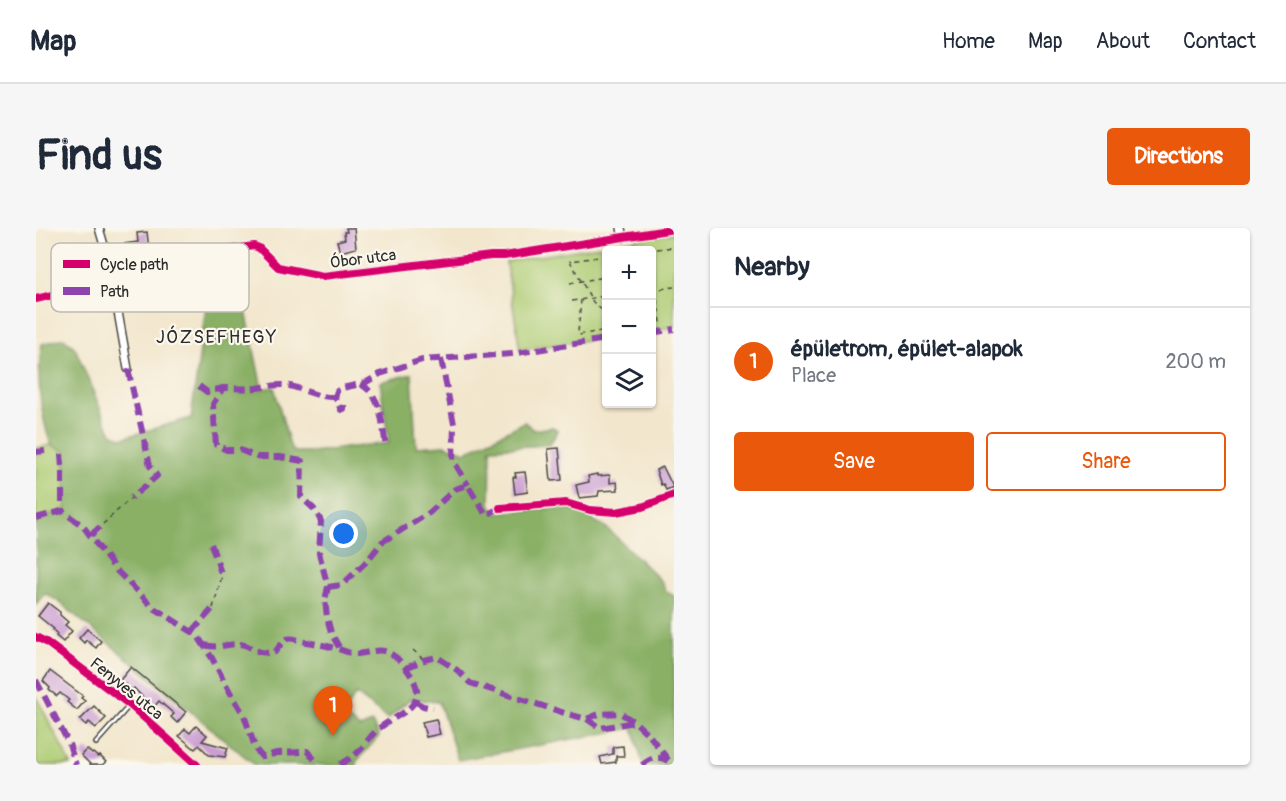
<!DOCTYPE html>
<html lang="en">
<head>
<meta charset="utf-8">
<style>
	:root { --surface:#fff; --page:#f6f6f7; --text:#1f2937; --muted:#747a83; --line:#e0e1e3; --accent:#ea580c }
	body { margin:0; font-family:Pangolin,sans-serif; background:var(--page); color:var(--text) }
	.controls { position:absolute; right:18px; top:18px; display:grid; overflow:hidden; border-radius:6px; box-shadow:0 2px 4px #0004 }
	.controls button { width:54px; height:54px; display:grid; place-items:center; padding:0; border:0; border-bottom:2px solid var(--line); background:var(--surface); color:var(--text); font:30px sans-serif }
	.you { position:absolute; left:308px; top:306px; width:21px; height:21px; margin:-15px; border:4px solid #fff; border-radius:50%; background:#1a73e8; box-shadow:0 0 0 9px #1a73e833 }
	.badge { display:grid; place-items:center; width:39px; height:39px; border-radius:50%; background:var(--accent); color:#fff; font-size:20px; font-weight:700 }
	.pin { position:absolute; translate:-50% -50px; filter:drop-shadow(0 2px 3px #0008) }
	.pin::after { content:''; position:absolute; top:32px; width:21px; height:18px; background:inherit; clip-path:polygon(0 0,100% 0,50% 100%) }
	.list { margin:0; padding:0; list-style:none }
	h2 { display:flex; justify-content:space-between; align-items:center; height:78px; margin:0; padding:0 24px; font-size:26px }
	h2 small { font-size:20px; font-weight:400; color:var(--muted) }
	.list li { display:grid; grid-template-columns:39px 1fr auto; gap:18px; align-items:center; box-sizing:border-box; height:108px; padding:0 24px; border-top:2px solid var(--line) }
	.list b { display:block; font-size:22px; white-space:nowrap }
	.list p { margin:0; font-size:20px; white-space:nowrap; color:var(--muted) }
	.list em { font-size:20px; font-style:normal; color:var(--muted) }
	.actions { display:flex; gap:12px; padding:18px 24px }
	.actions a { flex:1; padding:14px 0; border:2px solid var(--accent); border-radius:6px; text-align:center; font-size:21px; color:var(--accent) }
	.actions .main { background:var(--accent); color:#fff }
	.icon { flex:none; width:33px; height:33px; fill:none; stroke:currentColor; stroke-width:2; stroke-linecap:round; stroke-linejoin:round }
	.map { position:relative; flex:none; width:638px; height:537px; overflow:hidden; border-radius:6px }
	header { display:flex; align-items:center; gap:36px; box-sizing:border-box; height:84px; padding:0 30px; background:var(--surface); border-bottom:2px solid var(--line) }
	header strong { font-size:28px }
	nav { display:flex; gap:33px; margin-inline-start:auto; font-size:21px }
	.intro { display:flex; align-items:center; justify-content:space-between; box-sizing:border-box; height:144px; padding:0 36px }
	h1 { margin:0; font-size:42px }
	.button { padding:15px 27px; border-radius:6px; background:var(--accent); color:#fff; font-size:21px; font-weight:700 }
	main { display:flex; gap:36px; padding:0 36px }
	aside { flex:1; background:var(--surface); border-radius:6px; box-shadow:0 2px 4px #0004 }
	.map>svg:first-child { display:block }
</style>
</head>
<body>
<header>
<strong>Map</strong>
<nav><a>Home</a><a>Map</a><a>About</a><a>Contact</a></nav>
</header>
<div class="intro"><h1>Find us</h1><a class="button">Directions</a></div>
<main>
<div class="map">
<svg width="638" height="537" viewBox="0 0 638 537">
	<rect width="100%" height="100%" fill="#fbf7ec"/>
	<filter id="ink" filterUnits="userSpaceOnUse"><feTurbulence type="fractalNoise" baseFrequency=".0167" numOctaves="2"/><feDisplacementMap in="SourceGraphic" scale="12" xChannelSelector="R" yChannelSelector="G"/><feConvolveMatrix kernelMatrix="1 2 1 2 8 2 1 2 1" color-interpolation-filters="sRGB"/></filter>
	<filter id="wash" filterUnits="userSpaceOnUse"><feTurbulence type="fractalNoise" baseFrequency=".008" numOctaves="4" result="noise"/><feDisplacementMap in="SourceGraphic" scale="24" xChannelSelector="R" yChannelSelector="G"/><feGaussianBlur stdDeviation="1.35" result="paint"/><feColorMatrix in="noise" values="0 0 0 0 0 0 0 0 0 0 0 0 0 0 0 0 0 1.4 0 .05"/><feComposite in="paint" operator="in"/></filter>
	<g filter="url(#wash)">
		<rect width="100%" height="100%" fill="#f2e6cc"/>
		<g fill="#aecc74" stroke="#6c7c50" stroke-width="1.5">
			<polygon points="638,5 638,99 616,102 616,22 570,22 570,109 484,122 470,34"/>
			<polygon points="15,217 29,223 30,283 4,290 0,296 0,220"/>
			<polygon points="0,468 35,537 0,537"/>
		</g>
		<path fill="#8ab066" stroke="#5a6e48" stroke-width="1.5" d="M186,47H201L204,54L226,161L238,159L254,218L258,224H276L353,215L344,154L376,146L380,219L408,217L430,224L489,194L498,202L517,199L522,203L513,217L455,220L454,276L459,285L532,279L542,283L572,301L626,354L629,362L638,368V537H607L597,500L422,532L403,474L374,471L352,491L320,466L306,487L324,500L336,495L343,508L320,534L321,537H219L22,373L9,365L0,376V296L4,290L30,282L29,223L15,217C4,185 0,148 6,116L28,110L39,120L71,197L76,205L86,210L155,190L173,56Z"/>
		<g id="blocks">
			<g fill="#cb9dd3">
				<polygon points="310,0 318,0 320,20 304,24 301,13 309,11 308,4 311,4"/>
				<polygon points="111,4 113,22 118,21 118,27 104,29 104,27 89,27 88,16 102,14 101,5"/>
				<polygon points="523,220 526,252 515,253 512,221"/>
				<polygon points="627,239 637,259 630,262 627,256 625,257 620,242"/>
				<polygon points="489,244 492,264 479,266 477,249 480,249 479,245"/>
				<polygon points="561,246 561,248 574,247 574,255 581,254 582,262 563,263 562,268 543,270 540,257 553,254 552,248"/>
				<polygon points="12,375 24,384 24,387 32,394 29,397 36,403 27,414 20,408 21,406 17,402 18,401 2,388"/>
				<polygon points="51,401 65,413 60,420 50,412 48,415 43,410"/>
				<polygon points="95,439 150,484 141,495 135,489 138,486 123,473 117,480 98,460 96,462 84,452"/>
				<polygon points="14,443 47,468 45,470 49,473 41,482 31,474 33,472 24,465 21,468 13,462 14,460 7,453"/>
				<polygon points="58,478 70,490 60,500 53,494 50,497 44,492"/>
				<polygon points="400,491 404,506 390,509 386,494"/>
				<polygon points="160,498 171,507 166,513 192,520 189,529 173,527 163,517 159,521 143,508 149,501 154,505"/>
				<polygon points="587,518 588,528 580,528 580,534 566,536 564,529 577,526 577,519"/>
				<polygon points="51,521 56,526 57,525 62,529 64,528 70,534 66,537 55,537 45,527"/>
			</g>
		</g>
	</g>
	<g filter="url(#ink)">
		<use href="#blocks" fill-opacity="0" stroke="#494743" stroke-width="1.5"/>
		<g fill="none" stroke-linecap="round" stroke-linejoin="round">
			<g stroke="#494743" stroke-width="6">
				<polyline id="lane" points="60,515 93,478"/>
			</g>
			<g stroke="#494743" stroke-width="10">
				<g id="street">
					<polyline points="63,0 74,38 92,141"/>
					<polyline points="585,0 587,10"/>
					<polyline points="0,71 29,64 54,42 67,39 82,40 125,31 218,18 223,20 242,39 287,48 455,28 468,28 638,1"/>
					<polyline points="464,280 530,275 554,282 580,284 606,279 638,267"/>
					<polyline points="0,409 10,414 94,477 161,537"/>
				</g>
			</g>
			<g stroke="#494743" stroke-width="1.5" stroke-dasharray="4.5 4.5" stroke-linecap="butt">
				<polyline points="612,22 638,19"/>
				<polyline points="570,28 534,33 557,74 570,86"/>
				<polyline points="534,55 570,49"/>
				<polyline points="616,62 638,59"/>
				<polyline points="545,72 542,105 543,107 565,103 570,95"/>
				<polyline points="536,73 570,68"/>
				<polyline points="616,96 625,94 619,62"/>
				<polyline points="67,296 95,270"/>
				<polyline points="177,380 186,348"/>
				<polyline points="377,422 388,432"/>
			</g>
			<use href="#lane" stroke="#fff" stroke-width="3"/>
			<use href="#street" stroke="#fff" stroke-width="7"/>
			<g stroke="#8e44ad" stroke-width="6" stroke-dasharray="12 6" stroke-linecap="butt">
				<polyline points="616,105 638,101"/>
				<polyline points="405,131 418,196 417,232 432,257"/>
				<polyline points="92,141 114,238 121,248 95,270"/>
				<path d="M324,156C346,166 346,197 350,218"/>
				<polyline points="163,158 171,164 187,160"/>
				<path d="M299,169C284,170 269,162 254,158C244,155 230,159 221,160C209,161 198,160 187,160L177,176L180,217L191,222H204L221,229H244L266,233L265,269L278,281L285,293L283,325L292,359L289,372L291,389L295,405L303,419"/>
				<polyline points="308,177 308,181 305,182 299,169 301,163 306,160 329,155 344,146 386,132 475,126 570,111"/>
				<polyline points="0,224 9,223"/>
				<polyline points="25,226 26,240 26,283"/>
				<path d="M0,290L26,283L47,298L79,341L118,380L161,407L176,430L194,464L208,487L220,522L226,529C232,529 235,526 241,525C251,524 261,525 271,523L280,533V537"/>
				<polyline points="55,307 67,296"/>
				<polyline points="175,316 186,348"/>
				<polyline points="292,359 306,357 332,332 346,314 393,285 419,261 432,257 450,287 464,280"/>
				<polyline points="156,404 177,380"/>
				<path d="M168,417C185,421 187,416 202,416C216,416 219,428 239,424L248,412C257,408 261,413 270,414C288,417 297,419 314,425C326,429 339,419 351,424C360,427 369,438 374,446C397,480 359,485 340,503C333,509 329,518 322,524C317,529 310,533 303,537"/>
				<polyline points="370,440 388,432 401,429 421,442 434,455 532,486 551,491 563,486 584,485 599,494 614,508 633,533 638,535"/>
				<polyline points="0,452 33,516 40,537"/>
				<polyline points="380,474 387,478 397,480"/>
				<polyline points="551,491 564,500 599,494"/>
				<path d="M606,537C615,530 622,527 632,533"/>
			</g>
			<g stroke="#fbf7ec" stroke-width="11">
				<g id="cycleway">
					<polyline points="0,71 29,64 54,42 67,39 82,40 125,31 218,18 223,20 242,39 287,48 455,28 468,28 638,1"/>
					<polyline points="464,280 530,275 554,282 580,284 606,279 638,267"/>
					<polyline points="0,409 10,414 94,477 161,537"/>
				</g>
			</g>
			<use href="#cycleway" stroke="#d6006c" stroke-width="8"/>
		</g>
	</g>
	<g text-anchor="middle" stroke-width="4.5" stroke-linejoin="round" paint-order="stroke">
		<g font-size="16" fill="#2b2b2b" stroke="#fbf7ec">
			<text transform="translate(327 30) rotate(-7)" y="6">Óbor utca</text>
			<text transform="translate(91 460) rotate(39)" y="6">Fenyves utca</text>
		</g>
		<g font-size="18" letter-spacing="1.5" fill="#2b2b2b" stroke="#fbf7ec">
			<text x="181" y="115">JÓZSEFHEGY</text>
		</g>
	</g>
	<rect x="15" y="15" width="198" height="69" rx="9" fill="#fbf7ec" stroke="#bdbab2" stroke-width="1.5"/>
	<rect x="27" y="32" width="27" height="8" fill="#d6006c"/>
	<rect x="27" y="59" width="27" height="8" fill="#8e44ad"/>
	<g font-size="16" fill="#2b2b2b">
		<text x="64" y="42">Cycle path</text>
		<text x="64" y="69">Path</text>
	</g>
</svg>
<div class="controls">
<button>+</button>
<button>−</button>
<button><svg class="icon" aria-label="layers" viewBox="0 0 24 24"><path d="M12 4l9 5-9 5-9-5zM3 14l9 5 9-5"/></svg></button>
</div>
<div class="you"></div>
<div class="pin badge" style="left:297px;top:508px">1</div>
</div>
<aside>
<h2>Nearby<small></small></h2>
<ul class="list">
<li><span class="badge">1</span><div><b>épületrom, épület-alapok</b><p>Place</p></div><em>200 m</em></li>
</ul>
<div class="actions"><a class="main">Save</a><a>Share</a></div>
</aside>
</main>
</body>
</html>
